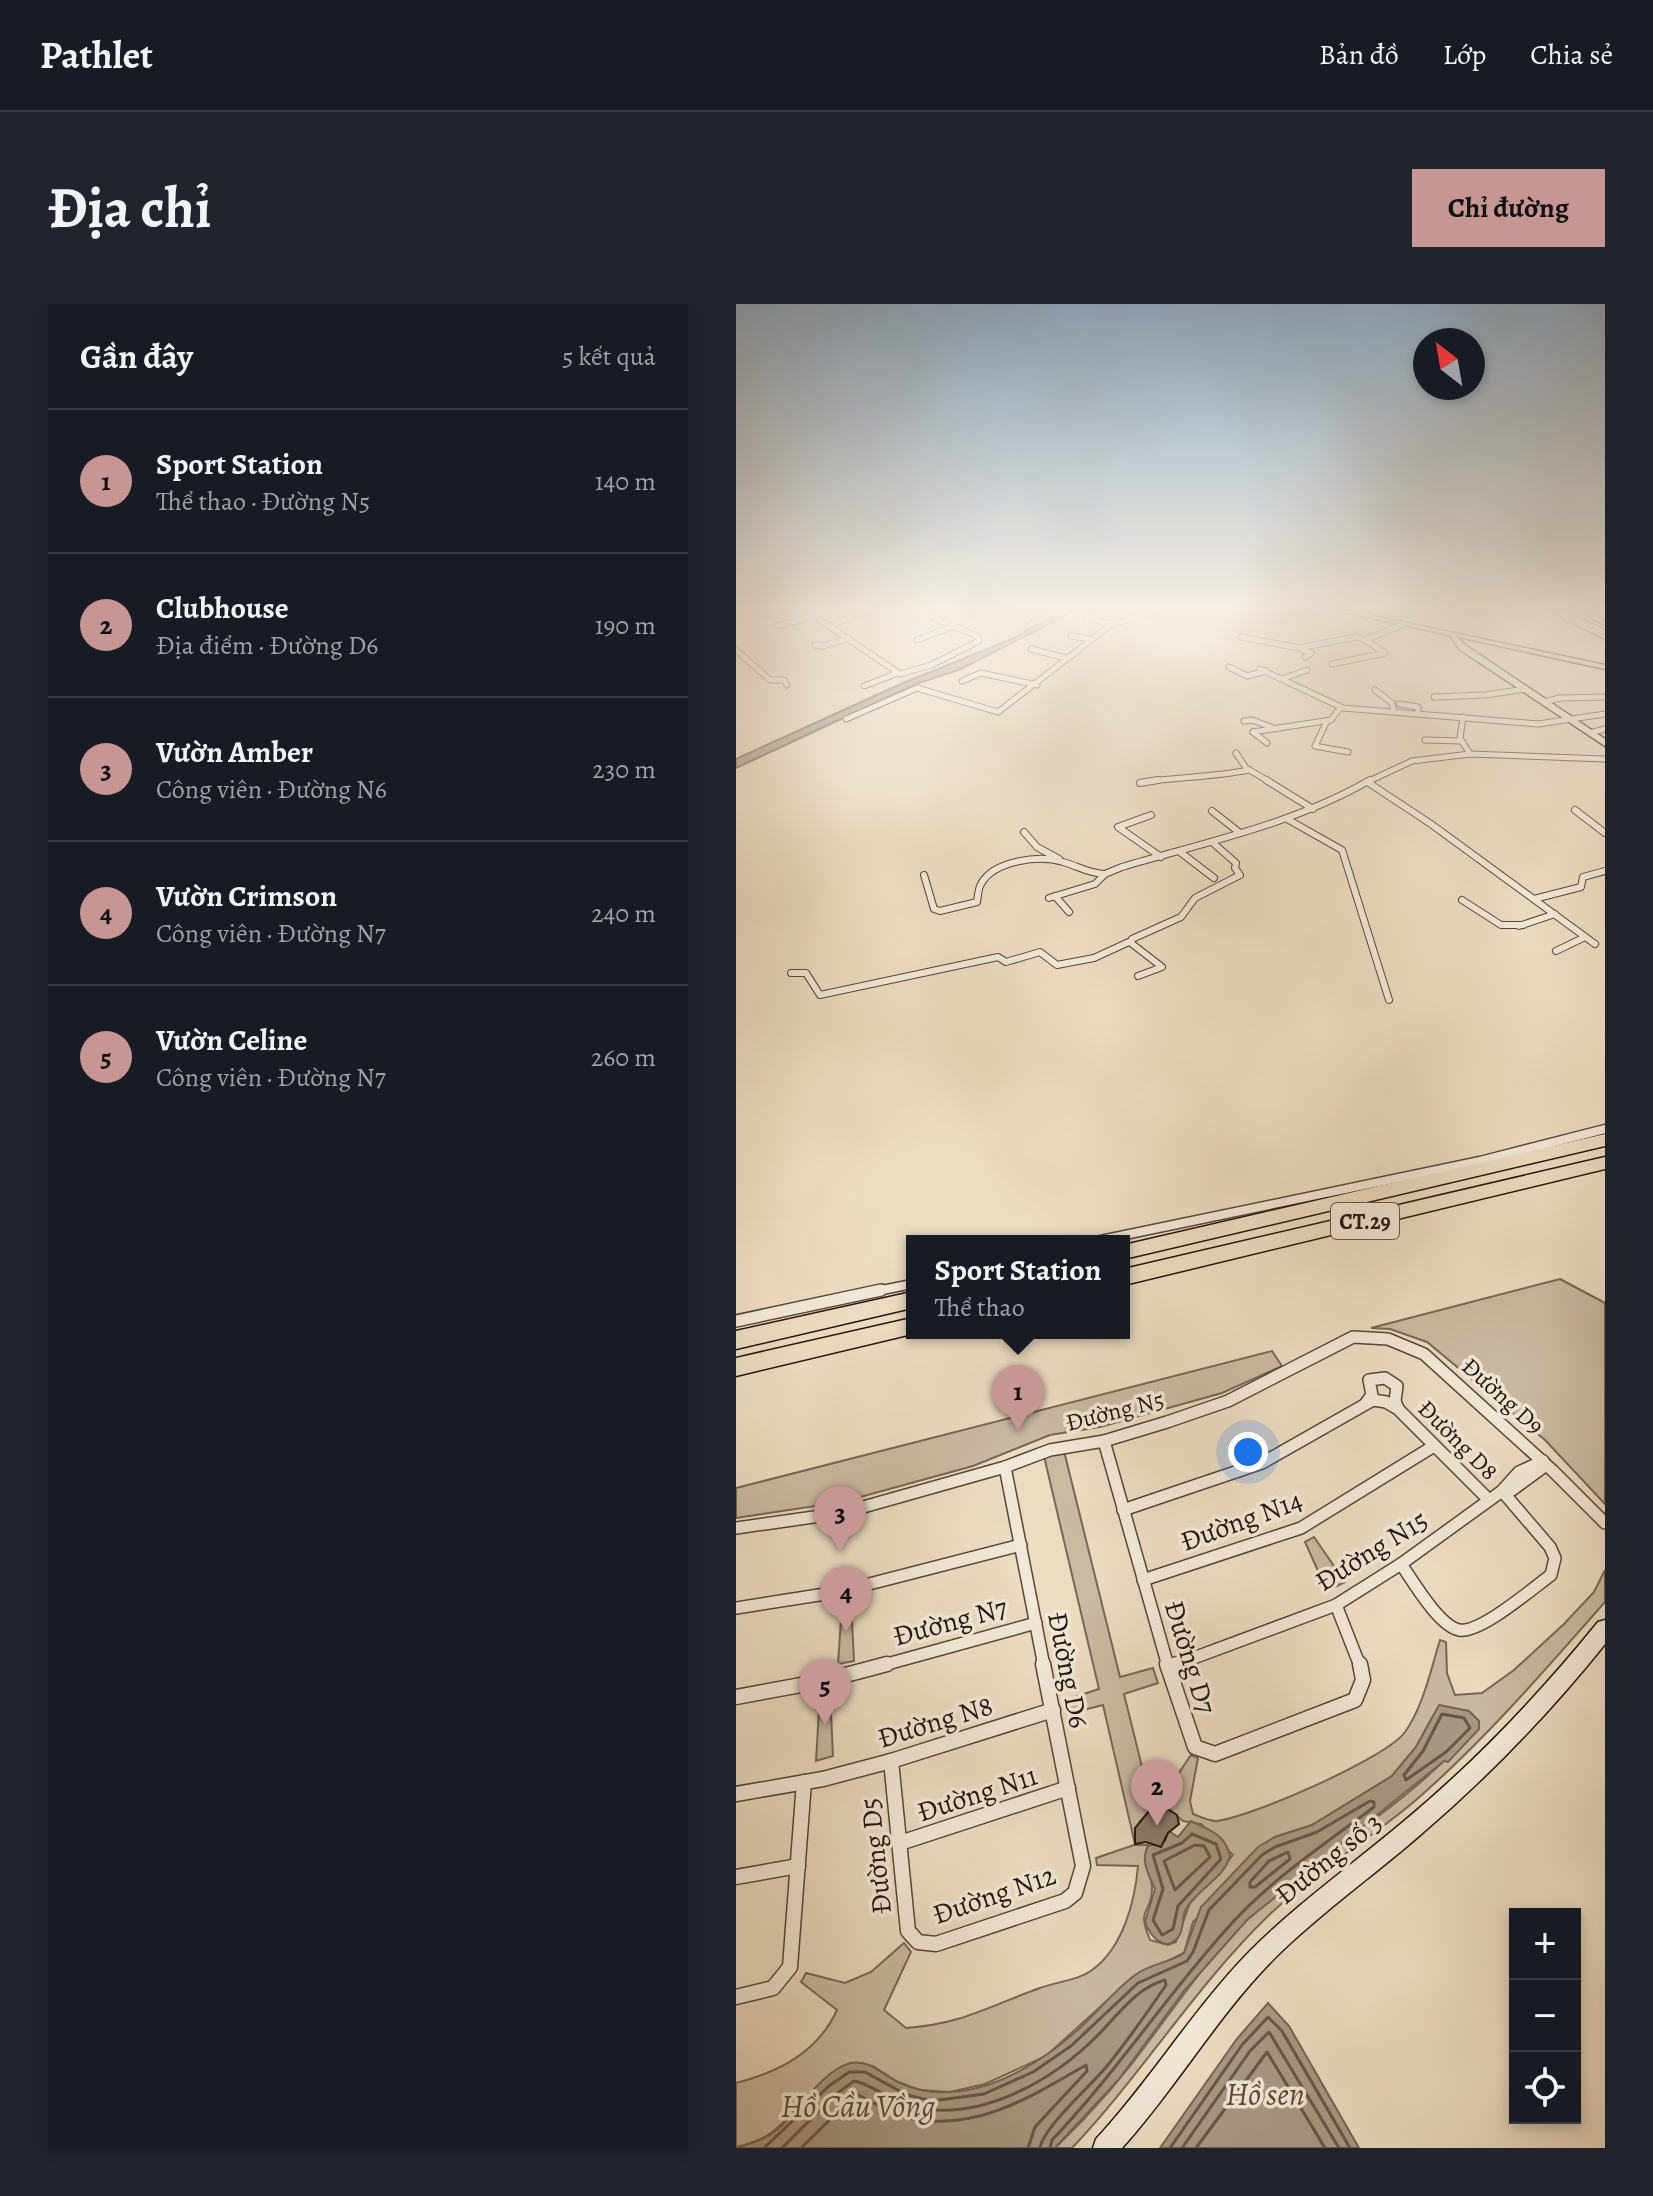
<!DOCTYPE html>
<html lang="vi">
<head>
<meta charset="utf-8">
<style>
	:root { --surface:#171b24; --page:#20242c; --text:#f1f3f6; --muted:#9ea1a6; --line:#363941; --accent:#c59692 }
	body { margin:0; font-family:Alegreya,serif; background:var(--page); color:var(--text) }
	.controls { position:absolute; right:24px; bottom:24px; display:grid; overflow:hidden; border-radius:0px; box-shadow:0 4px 12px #0003 }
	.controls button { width:72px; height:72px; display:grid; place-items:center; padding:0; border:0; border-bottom:2px solid var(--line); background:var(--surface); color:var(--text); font:40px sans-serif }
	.compass { position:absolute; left:677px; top:24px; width:72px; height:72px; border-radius:50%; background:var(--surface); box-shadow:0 4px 12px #0003; rotate:329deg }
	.you { position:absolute; left:512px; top:1148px; width:28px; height:28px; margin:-20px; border:6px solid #fff; border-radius:50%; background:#1a73e8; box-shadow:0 0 0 12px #1a73e833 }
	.badge { display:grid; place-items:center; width:52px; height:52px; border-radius:50%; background:var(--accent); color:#111; font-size:26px; font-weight:700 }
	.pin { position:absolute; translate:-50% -66px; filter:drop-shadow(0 2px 4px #0008) }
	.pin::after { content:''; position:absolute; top:42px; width:28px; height:24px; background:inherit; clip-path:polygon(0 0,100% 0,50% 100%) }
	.popup { position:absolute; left:170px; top:931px; width:224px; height:104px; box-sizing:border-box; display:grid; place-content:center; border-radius:0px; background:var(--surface); filter:drop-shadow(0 2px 6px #0005); font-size:26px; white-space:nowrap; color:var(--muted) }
	.popup b { font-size:30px; color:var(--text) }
	.popup::after { content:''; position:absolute; left:50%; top:100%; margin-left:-16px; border:16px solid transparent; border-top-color:var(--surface) }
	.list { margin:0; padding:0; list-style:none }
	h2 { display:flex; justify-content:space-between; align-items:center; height:104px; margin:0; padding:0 32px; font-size:34px }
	h2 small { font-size:26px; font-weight:400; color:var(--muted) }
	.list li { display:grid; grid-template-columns:52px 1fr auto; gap:24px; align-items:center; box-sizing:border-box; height:144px; padding:0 32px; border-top:2px solid var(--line) }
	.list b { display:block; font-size:30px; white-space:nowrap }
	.list p { margin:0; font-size:26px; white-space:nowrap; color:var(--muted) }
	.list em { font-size:26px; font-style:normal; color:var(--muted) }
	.icon { flex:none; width:44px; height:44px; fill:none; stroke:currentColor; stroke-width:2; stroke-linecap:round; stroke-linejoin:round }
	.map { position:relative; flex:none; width:869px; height:1844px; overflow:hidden; border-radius:0px }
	header { display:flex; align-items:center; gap:48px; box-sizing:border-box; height:112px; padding:0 40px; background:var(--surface); border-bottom:2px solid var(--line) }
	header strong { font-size:38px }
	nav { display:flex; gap:44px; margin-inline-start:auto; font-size:28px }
	.intro { display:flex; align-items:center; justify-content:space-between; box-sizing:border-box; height:192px; padding:0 48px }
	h1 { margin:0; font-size:56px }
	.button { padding:20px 36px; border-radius:0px; background:var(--accent); color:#111; font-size:28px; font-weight:700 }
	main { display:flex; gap:48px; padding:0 48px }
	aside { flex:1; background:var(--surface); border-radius:0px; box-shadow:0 4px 12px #0003 }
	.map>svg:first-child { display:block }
</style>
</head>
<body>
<header>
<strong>Pathlet</strong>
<nav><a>Bản đồ</a><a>Lớp</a><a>Chia sẻ</a></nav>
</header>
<div class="intro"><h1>Địa chỉ</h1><a class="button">Chỉ đường</a></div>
<main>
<aside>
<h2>Gần đây<small>5 kết quả</small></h2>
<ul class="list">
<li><span class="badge">1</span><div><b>Sport Station</b><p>Thể thao · Đường N5</p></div><em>140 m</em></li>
<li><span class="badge">2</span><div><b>Clubhouse</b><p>Địa điểm · Đường D6</p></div><em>190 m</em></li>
<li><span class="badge">3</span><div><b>Vườn Amber</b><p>Công viên · Đường N6</p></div><em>230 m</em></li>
<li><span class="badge">4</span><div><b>Vườn Crimson</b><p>Công viên · Đường N7</p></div><em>240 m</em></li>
<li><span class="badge">5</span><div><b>Vườn Celine</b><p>Công viên · Đường N7</p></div><em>260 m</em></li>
</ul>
</aside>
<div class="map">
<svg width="869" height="1844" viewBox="0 0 869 1844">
	<rect width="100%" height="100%" fill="#ecdcc1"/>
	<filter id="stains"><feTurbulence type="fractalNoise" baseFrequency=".0025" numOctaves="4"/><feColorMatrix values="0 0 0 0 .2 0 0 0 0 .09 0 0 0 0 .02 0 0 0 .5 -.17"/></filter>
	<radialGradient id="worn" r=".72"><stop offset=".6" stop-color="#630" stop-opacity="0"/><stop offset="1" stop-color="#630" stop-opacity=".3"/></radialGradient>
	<g fill="#cabaa2" stroke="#766756" stroke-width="2">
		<polygon points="824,975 869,999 869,1200 809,1136 691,1038 654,1025 635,1024"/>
		<polygon points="536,1047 546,1062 486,1089 364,1123 314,1131 237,1162 106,1198 0,1214 0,1184"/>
		<path d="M327,1143L384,1373L417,1364L422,1379L388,1390L409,1475L415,1483L436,1479L455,1451L462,1454L454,1497L457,1510C465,1513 472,1517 480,1517C513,1514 651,1454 669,1428C687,1403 695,1365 704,1336L710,1338L711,1369L719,1391L746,1389L778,1366L828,1320L858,1288L869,1266V1298C809,1366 749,1436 680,1496C632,1537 578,1568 532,1612C459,1683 406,1770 336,1844H319C356,1809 389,1771 419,1729C448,1690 476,1650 511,1616C576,1552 661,1509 722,1442L697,1412L680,1443L656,1472L576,1521L539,1533L457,1618L448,1649L397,1673L310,1752L249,1780L214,1788L183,1786L160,1777L137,1762C122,1767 96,1770 84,1781C53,1807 44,1835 0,1843V1779C43,1768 82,1748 101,1706L65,1678L70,1669L109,1679L135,1668L168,1639L175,1648L148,1706L170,1724C227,1720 253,1702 304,1684C320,1678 343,1676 356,1666C387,1644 399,1597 402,1562L361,1561L360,1554L398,1541H412C405,1558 417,1569 416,1586C415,1612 400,1601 414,1636L432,1641L440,1638L454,1599L497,1551L465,1520L447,1517L424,1498L428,1491L415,1507L418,1512L404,1517L399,1540L367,1401L332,1410L329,1396L363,1385L307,1148Z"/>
		<polygon points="578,1233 609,1278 591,1287 569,1238"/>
		<polygon points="115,1297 118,1357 102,1360 106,1300"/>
		<polygon points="94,1389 97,1452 80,1457 84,1390"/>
	</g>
	<g fill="#a89883" stroke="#736353" stroke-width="2">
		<polygon points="329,306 340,306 225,365 180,380 0,464 0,455 167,379 274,336"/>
		<path d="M703,1401L733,1407L743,1417V1425L712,1458L708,1457L511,1616L448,1687L383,1775L319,1844H0C15,1839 30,1836 43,1824C62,1807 89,1764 115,1759C134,1755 148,1772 164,1779C180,1786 195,1789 212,1788C260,1787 312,1754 346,1722C364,1705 379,1686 399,1671C415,1659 437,1658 448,1649L465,1603L522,1543L539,1533L576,1521L656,1472L680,1443Z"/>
		<path d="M455,1517C472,1526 489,1529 494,1552C488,1575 460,1586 450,1605C446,1612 448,1622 444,1630C432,1652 414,1633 409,1618L419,1585C413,1571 404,1557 412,1542L429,1537L433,1527L442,1533Z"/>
		<polygon points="532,1699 553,1722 623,1844 424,1844 500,1736"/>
	</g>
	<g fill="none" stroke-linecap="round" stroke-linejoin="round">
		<g stroke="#665647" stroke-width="3">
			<polygon points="706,1410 728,1414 734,1424 710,1448 670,1476 668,1471 687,1447"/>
			<polygon points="456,1530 480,1540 485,1555 442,1602 437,1625 426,1631 417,1616 427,1585 417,1551 446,1539"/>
			<polygon points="459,1541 468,1542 474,1553 439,1586 428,1557"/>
			<polygon points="552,1548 554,1555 519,1583 514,1583 514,1578 533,1557"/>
			<path d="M28,1844L93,1782L113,1768H129L171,1791L196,1797L248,1790L297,1768L335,1742L402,1679L451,1657L457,1648L473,1606L526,1551L539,1543L581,1528L634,1497L638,1498V1503C589,1540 537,1574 496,1619C432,1689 381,1768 316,1836L314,1844"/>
			<path d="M46,1844L99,1791L118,1777C138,1781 154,1797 174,1802C242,1820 317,1777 363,1730C383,1710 400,1684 429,1676L430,1681C411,1709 392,1736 371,1762C355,1782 308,1822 304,1844"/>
			<path d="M65,1844L120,1790C137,1798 158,1812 177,1815C242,1827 296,1792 350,1761L351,1767L299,1823L292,1844"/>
			<polyline points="434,1844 506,1741 532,1713 546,1727 614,1844"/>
			<polyline points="446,1844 514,1747 533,1728 603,1844"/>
			<polyline points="460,1844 531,1748 589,1844"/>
		</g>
	</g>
	<polygon fill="#8c7c6a" stroke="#23140b" stroke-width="2" points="424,1500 441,1511 443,1520 432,1529 425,1543 410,1538 399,1540 399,1524 418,1501"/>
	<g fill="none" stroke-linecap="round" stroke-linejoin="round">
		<g stroke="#554638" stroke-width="7">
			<g id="street-far4">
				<polyline points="69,306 164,370 195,361 243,337 241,332 196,313 208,306"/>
				<polyline points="356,308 351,313 376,320"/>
				<polyline points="230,312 236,308 234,306"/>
				<polyline points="1,316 58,306"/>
				<polyline points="95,321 135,306"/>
				<polyline points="41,322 80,312"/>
				<polyline points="292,322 323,306"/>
				<polyline points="335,332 355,335"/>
				<polyline points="505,333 563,344 621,333 629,336 668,320"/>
				<polyline points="181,336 215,323"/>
				<polyline points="79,341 87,342 113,334"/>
				<polyline points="295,345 330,354"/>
				<polyline points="0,346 34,376 48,376 51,381"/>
				<polyline points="567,346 575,349 569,353"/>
				<polyline points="596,360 649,349 629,336"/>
				<polyline points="493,363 511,372 530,367"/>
				<polyline points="524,365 607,404 802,420 869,410"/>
				<polyline points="546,375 571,366"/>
				<polyline points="226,377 245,369 301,381"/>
				<polyline points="128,382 162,369"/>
				<polyline points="639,386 656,399 658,407"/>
				<polyline points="698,393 750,391 789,385"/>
				<polyline points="808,398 824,394 869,393"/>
				<polyline points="663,400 682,403 682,409"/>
				<polyline points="727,413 724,434 734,450"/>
				<polyline points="110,415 181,384 262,408 376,320 426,306"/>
				<polyline points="508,417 516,416 535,423"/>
				<polyline points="591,417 579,442 612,448"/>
				<polyline points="517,428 595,416 604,404"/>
				<polyline points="517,428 531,439"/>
				<polyline points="854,429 869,425"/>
				<polyline points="689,436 725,437"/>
				<polyline points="500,449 510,464 534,478"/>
				<path d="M408,478C443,473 478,473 513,466"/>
				<polyline points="631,478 676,457 734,450 869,455"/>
			</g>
		</g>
		<g stroke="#554638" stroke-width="8">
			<g id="street-far3">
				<polyline points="530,476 577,505"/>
				<polyline points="404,479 422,476"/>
				<polyline points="633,479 695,520 859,640"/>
				<polyline points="839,506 869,529"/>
				<polyline points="476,507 504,529"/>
				<polyline points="415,511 382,523 425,553"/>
				<polyline points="551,515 606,546 653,696"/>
				<polyline points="288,528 301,543 323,555"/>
				<polyline points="444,548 478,574"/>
				<path d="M188,571L198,605L204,607L241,598C242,592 242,585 245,580C258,556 304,551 327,558C342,562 353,570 369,570"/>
				<polyline points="319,592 333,608"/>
				<path d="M313,594L359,580L369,570L386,563C470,538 558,520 634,476"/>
				<polyline points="798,595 845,583 847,573 869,567"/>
				<polyline points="726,596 765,621 787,621"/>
				<polyline points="783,622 819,610"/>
				<polyline points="820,647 849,633"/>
				<polyline points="55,669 70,669 84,691 262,653 270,658 304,648 321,661 358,654 395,637"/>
				<polyline points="402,672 426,663 395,639 396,635 445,613 459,594 504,571 499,564 500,559 476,538"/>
			</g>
		</g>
		<g stroke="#554638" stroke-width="11">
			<g id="street-far2">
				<polyline points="360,937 744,857 869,825"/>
				<polyline points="136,988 176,980"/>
			</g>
		</g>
		<g stroke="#554638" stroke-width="14">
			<g id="street-far1">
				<polyline points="0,1017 145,986"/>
				<polyline points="630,1099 636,1091 633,1076 649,1074 661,1082 659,1097 662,1105"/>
				<polyline points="368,1137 432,1362"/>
				<polyline points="269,1163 308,1362"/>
				<polyline points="766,1187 783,1168 807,1157"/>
				<polyline points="387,1206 526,1159 637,1096 650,1098 662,1105 753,1196"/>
				<polyline points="0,1224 106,1209 269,1163 314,1146 368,1137 431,1118 492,1097 617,1033 652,1035 688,1050 817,1167 869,1219"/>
				<path d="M665,1260C677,1277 702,1321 723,1326C744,1330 797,1284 815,1271L819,1254L814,1243L766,1187"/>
				<polyline points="407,1276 565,1224 698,1142"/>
				<polyline points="600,1301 624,1362"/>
				<polyline points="0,1304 102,1288 285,1241"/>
				<polyline points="144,1362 300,1319"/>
				<polyline points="436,1362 600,1301 665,1260 766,1187 776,1186 806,1164 807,1157"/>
			</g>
		</g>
		<g stroke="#554638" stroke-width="17">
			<g id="street">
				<polyline points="431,1360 459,1443 479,1450 619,1396 627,1376 624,1360"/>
				<polyline points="432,1363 441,1360"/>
				<polyline points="0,1393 87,1377 151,1360"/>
				<polyline points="155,1457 172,1627 182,1638 200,1640 329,1597 339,1589 347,1562 307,1360"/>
				<polyline points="0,1490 87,1475 155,1457 317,1406"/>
				<polyline points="164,1539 332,1484"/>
				<polyline points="0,1573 62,1562"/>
				<polyline points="0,1693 37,1684 54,1663 68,1478"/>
			</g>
		</g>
		<g stroke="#23140b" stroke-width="3">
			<g id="secondary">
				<polygon points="713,329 717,329 729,341 869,435 869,442 723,345"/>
				<path d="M869,1316V1340C813,1410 751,1474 683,1532C638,1571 590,1605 547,1646C485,1705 443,1781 386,1844H357L360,1835C415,1776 457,1705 514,1647C561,1600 616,1561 667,1518C739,1458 803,1391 862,1318Z"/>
			</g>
		</g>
		<g stroke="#23140b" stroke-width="3">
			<g id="primary">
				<polygon points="598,306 611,306 869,361 869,365"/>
				<polygon points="809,306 818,306 869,330 869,335"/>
				<polygon points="838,306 847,306 869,316 869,321"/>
			</g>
		</g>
		<g stroke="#23140b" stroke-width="3">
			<g id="highway">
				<polygon points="815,306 826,306 869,326 869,332"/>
				<polygon points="869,830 869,842 388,955 388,941"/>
				<polygon points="869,853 869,865 388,981 388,965"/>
				<polygon points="176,988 176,1004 0,1045 0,1027"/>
				<polygon points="176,1014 176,1029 180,1029 176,1030 0,1072 0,1054"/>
			</g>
		</g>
		<use href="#street-far4" stroke="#f3e8d7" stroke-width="5"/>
		<use href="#street-far3" stroke="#f3e8d7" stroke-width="6"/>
		<use href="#street-far2" stroke="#f3e8d7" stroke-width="8"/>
		<use href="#street-far1" stroke="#f3e8d7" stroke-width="11"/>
		<use href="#street" stroke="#f3e8d7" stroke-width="14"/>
		<use href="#secondary" fill="#f3e8d7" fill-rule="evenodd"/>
		<use href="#primary" fill="#ecdcc1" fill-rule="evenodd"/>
		<use href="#highway" fill="#ecdcc1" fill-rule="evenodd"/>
	</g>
	<linearGradient id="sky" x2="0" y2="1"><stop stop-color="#8ea9c0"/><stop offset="0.54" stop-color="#f6efe3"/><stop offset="1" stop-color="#f6efe3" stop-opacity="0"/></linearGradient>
	<rect width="869" height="564" fill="url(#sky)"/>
	<g text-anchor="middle" stroke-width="7" stroke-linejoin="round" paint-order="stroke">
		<rect fill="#f3e8d7" stroke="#615448" stroke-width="2" x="595" y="899" width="68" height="36" rx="6"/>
		<g font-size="22" font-weight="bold" fill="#23140b">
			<text x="629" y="925">CT.29</text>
		</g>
		<g font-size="24" fill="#23140b" stroke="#f3e8d7">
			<text transform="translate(767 1092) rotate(42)" y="8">Đường D9</text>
			<text transform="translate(379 1107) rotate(-14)" y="8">Đường N5</text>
			<text transform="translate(722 1136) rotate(45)" y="8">Đường D8</text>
		</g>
		<g font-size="28" fill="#23140b" stroke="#f3e8d7">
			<text transform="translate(505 1216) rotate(-20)" y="10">Đường N14</text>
			<text transform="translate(635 1246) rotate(-32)" y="10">Đường N15</text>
			<text transform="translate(214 1317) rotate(-15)" y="10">Đường N7</text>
			<text transform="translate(455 1353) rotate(73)" y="10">Đường D7</text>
			<text transform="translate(333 1366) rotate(79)" y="10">Đường D6</text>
			<text transform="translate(199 1417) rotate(-17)" y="10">Đường N8</text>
			<text transform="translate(241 1489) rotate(-18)" y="10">Đường N11</text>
			<text transform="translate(139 1552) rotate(-96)" y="10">Đường D5</text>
			<text transform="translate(592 1554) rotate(-39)" y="10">Đường số 3</text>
			<text transform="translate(258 1590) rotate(-19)" y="10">Đường N12</text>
		</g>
		<g font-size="32" font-style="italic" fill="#58493b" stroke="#f3e8d7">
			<text x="529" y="1801">Hồ sen</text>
			<text x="122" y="1813">Hồ Cầu Vồng</text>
		</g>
	</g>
	<rect width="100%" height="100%" filter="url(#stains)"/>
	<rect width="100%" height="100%" fill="url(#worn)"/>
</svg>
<div class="controls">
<button>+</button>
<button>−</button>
<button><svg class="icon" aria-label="locate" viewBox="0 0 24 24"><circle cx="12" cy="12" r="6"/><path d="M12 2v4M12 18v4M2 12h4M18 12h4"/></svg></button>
</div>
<svg class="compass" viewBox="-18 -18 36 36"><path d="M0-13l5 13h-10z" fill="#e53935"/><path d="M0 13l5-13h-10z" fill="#9ea1a6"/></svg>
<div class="you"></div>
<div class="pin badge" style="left:282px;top:1127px">1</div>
<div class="popup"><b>Sport Station</b>Thể thao</div>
<div class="pin badge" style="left:421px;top:1522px">2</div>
<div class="pin badge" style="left:104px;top:1248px">3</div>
<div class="pin badge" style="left:110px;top:1328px">4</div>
<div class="pin badge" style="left:89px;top:1421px">5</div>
</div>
</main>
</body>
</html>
